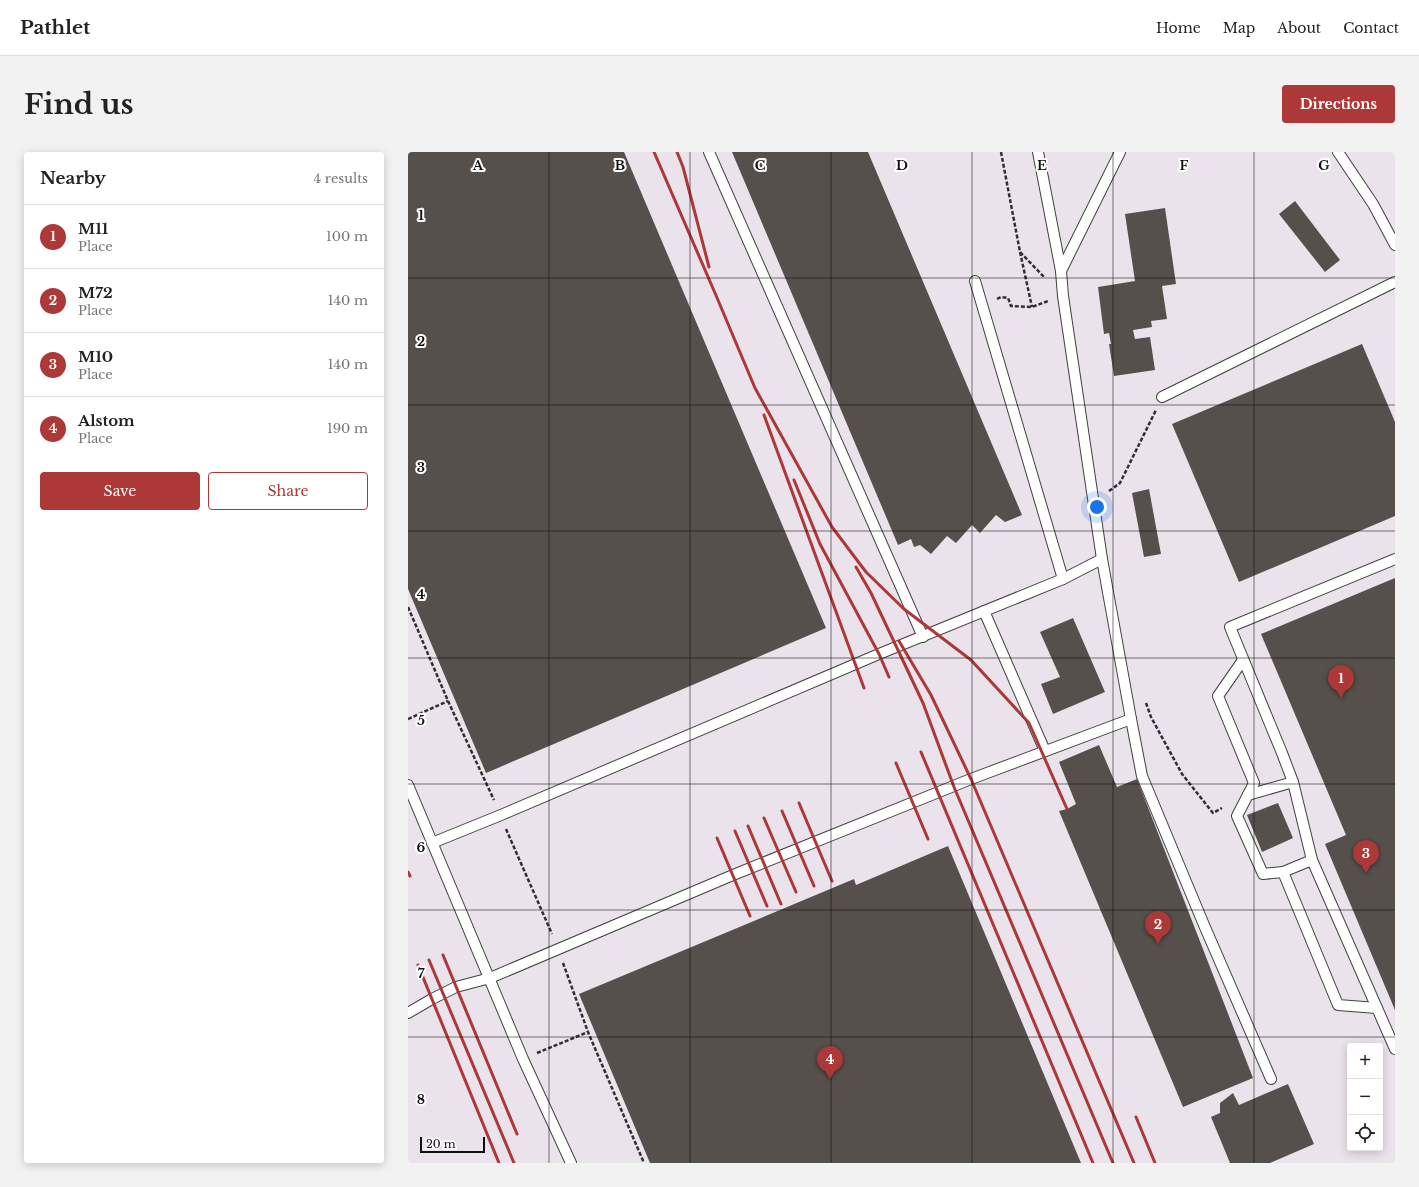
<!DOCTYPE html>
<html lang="en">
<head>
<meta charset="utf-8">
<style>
	:root { --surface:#fff; --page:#f2f2f2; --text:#222; --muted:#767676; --line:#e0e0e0; --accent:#ac3838 }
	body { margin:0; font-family:"Libre Baskerville",serif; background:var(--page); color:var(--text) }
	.controls { position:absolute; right:12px; bottom:12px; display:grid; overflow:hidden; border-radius:4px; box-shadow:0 2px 10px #0003 }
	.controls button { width:36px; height:36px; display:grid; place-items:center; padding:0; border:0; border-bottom:1px solid var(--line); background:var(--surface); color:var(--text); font:20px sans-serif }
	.scale { position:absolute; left:12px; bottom:10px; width:65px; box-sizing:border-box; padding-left:4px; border:2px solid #0e0e0e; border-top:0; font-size:11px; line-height:14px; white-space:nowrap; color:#0e0e0e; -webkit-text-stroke:3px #fff; paint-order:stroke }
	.you { position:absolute; left:689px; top:355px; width:14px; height:14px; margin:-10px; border:3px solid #fff; border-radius:50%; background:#1a73e8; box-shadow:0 0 0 6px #1a73e833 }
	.badge { display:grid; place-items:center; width:26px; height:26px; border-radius:50%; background:var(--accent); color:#fff; font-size:13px; font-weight:700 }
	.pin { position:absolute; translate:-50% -33px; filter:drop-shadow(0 1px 2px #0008) }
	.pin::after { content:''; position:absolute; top:21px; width:14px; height:12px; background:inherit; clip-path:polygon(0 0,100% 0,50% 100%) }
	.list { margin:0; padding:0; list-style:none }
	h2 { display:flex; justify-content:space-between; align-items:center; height:52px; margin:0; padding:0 16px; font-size:17px }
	h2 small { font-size:13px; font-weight:400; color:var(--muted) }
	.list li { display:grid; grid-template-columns:26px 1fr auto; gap:12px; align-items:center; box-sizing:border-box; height:64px; padding:0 16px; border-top:1px solid var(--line) }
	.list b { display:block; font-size:15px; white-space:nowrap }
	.list p { margin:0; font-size:13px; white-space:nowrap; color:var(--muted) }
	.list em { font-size:13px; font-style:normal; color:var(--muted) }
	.actions { display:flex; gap:8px; padding:12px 16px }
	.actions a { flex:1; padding:9px 0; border:1px solid var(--accent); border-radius:4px; text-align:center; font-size:14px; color:var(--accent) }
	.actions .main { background:var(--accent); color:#fff }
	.icon { flex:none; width:22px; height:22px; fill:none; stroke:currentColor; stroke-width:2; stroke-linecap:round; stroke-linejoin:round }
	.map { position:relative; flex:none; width:987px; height:1011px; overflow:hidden; border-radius:4px }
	header { display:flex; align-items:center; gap:24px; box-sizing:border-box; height:56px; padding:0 20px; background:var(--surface); border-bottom:1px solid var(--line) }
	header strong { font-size:19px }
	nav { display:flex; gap:22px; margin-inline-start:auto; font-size:14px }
	.intro { display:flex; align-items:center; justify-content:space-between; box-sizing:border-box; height:96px; padding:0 24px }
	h1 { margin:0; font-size:28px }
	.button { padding:10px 18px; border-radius:4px; background:var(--accent); color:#fff; font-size:14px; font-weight:700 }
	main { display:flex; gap:24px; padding:0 24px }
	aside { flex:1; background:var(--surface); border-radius:4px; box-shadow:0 2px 10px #0003 }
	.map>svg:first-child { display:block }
</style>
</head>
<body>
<header>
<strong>Pathlet</strong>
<nav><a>Home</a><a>Map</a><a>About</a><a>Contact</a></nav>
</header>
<div class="intro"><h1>Find us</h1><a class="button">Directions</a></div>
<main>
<aside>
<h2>Nearby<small>4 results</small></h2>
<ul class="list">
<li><span class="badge">1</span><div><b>M11</b><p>Place</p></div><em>100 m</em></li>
<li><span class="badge">2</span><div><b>M72</b><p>Place</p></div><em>140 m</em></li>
<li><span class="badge">3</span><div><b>M10</b><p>Place</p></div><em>140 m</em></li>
<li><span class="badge">4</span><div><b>Alstom</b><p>Place</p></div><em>190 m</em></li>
</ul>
<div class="actions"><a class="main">Save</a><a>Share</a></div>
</aside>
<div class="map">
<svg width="987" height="1011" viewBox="0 0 987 1011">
	<rect width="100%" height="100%" fill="#fdfbf0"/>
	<path fill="#ebe3eb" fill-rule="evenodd" d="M0,0H987V1011H0ZM942,894H972V996H942Z"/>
	<g fill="#55504b">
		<polygon points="0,0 216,0 418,476 78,621 0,437"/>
		<polygon points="324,0 460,0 614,363 597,370 588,363 572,381 564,373 548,391 539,384 523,402 512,393 506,395 503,387 490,393"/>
		<polygon points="887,49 932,108 917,120 871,62"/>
		<polygon points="757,56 768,132 754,134 759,167 743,169 744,175 725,178 727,187 742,185 747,218 706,224 701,192 703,192 701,181 696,182 690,135 727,129 717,62"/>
		<polygon points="954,192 987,270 987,364 831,430 764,272"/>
		<polygon points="741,337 753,402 736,405 724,341"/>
		<polygon points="987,426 987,858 917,692 938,683 853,482"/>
		<polygon points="665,466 697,540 645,562 633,532 652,525 632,480"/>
		<polygon points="691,593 709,635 729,627 845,926 775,955 651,659 659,657 668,652 651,610"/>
		<polygon points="870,651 885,686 854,700 839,663"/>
		<polygon points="540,694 673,1011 242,1011 171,842 446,727 448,733"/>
		<polygon points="880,932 906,992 862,1011 822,1011 803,965 812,961 812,951 825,941 831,953"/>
	</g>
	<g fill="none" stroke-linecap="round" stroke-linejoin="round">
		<g stroke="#414141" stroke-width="12">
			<g id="lane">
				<polyline points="301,0 515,485"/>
				<polyline points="630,0 653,119"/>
				<polyline points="930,0 965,52 987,93"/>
				<polyline points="567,129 655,427"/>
				<polyline points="754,245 987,130"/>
				<polyline points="987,407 822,475 874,601 885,630 904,708 987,897"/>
				<polyline points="576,459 637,599"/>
				<polyline points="835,508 810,544 846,631 829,664 855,722 875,720 930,853 969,856"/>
				<polyline points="723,567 734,624 796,773 863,927"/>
				<polyline points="0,633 115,907 163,1011"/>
				<polyline points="840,643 885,630"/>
				<polyline points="24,691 93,663 471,502 655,427 694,407"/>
				<polyline points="875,720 904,708"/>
				<polyline points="0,861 24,847 48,835 82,826 325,723 563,627 723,567 694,407 655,144 653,119 712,0"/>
			</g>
		</g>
		<g stroke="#303030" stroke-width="2.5" stroke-dasharray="4 2" stroke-linecap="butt">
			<polyline points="593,0 612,100 637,126"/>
			<polyline points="612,100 624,155"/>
			<polyline points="589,147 593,145 600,146 603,154 624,155 640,149"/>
			<polyline points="701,339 712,331 748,258"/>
			<polyline points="0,455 40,549 86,648"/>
			<polyline points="738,551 743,565 774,622 805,661 814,656"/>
			<polyline points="0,567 40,549"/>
			<polyline points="98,677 144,782"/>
			<polyline points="155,811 180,880 236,1011"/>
			<polyline points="129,901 180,880"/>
		</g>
		<use href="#lane" stroke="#fff" stroke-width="10"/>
		<g stroke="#ac3838" stroke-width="3">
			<polyline points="246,0 307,141 347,236 424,375 458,420 496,457 563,508 621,571 659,657"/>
			<polyline points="269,0 275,15 301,115"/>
			<polyline points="356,263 456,536"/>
			<polyline points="386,328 412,392 471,502 481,525"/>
			<polyline points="448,415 463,441 515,551 546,635 705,1011"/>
			<polyline points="491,489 523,543 563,627 726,1011"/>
			<polyline points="513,600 685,1011"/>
			<polyline points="488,611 520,687"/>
			<polyline points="391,651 424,729"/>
			<polyline points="374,659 406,734"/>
			<polyline points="356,666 388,740"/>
			<polyline points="340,674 373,752"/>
			<polyline points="327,679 359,754"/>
			<polyline points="309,686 342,764"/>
			<polyline points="0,720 2,724"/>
			<polyline points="35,803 109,982"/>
			<polyline points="21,808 106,1011"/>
			<polyline points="10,813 91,1011"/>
			<polyline points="728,965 747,1011"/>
		</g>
	</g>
	<path fill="none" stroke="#0e0e0e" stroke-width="1" stroke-opacity="0.55" d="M141,0V1011M282,0V1011M423,0V1011M564,0V1011M705,0V1011M846,0V1011M0,126H987M0,253H987M0,379H987M0,506H987M0,632H987M0,758H987M0,885H987"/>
	<g font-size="13" text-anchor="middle" font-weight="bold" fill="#0e0e0e" stroke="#fff" stroke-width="4" stroke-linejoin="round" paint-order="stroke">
		<text x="70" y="18">A</text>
		<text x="212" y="18">B</text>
		<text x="352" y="18">C</text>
		<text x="494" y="18">D</text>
		<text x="634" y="18">E</text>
		<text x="776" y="18">F</text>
		<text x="916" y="18">G</text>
		<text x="13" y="68">1</text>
		<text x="13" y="194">2</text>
		<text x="13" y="320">3</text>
		<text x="13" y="447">4</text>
		<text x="13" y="573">5</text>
		<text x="13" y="700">6</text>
		<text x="13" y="826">7</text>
		<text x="13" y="952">8</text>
	</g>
</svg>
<div class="controls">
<button>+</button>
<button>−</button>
<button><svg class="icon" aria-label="locate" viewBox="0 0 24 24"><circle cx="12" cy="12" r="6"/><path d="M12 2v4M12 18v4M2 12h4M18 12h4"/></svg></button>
</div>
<div class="scale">20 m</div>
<div class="you"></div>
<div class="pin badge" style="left:933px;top:546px">1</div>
<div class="pin badge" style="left:750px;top:792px">2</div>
<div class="pin badge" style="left:958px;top:721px">3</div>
<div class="pin badge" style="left:422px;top:927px">4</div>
</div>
</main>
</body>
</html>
